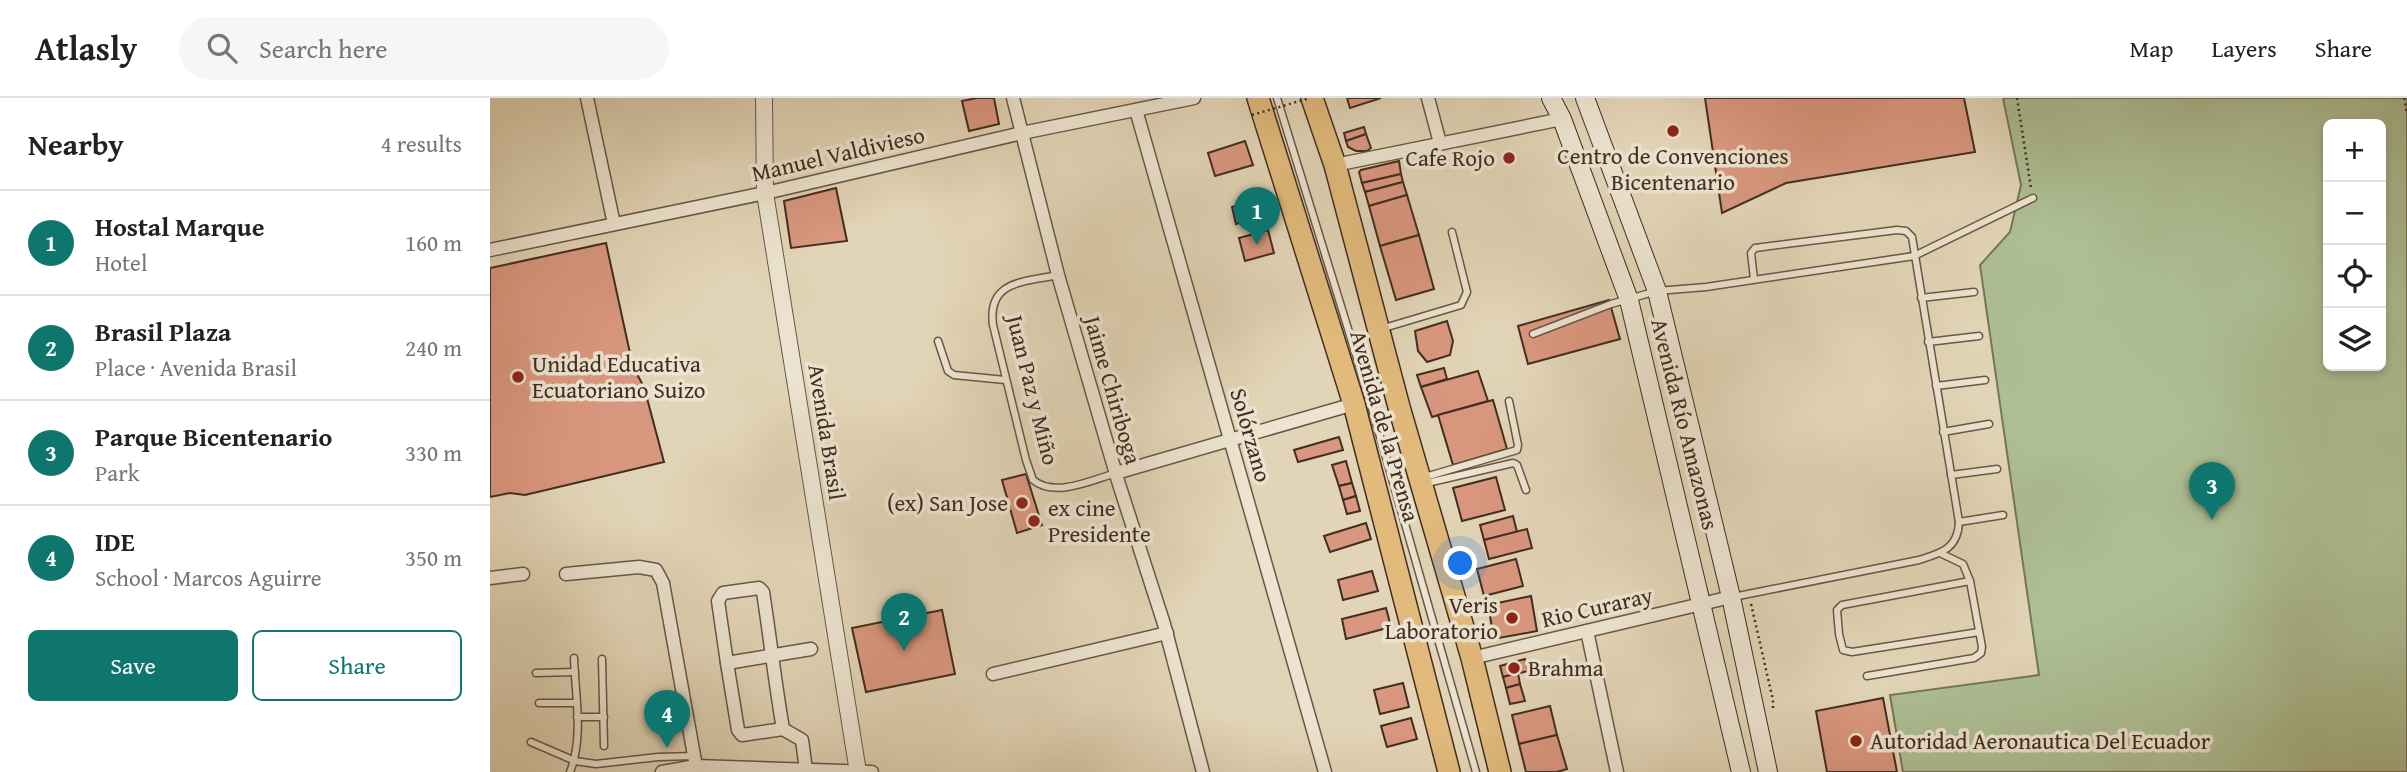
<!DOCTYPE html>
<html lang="en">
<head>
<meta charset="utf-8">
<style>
	:root { --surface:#fff; --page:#f6f6f6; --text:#222; --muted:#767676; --line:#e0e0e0; --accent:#0f766e }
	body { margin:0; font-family:"Gentium Book Plus",serif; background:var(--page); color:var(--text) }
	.controls { position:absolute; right:21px; top:21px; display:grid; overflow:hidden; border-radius:10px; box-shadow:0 4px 10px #0003 }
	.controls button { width:63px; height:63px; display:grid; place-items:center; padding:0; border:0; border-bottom:2px solid var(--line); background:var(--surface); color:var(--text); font:35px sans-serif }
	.you { position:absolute; left:971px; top:466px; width:24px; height:24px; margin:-18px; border:5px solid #fff; border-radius:50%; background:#1a73e8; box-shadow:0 0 0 10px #1a73e833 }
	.badge { display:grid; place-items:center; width:46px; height:46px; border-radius:50%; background:var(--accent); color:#fff; font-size:23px; font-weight:700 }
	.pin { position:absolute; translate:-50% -58px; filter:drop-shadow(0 2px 4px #0008) }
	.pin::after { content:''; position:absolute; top:37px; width:24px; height:21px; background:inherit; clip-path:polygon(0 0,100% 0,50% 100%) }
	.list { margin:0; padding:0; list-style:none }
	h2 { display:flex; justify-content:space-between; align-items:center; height:91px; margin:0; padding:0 28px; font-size:30px }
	h2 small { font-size:23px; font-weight:400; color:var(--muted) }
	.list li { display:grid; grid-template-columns:46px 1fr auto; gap:21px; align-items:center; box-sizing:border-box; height:105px; padding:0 28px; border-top:2px solid var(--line) }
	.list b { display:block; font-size:26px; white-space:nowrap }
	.list p { margin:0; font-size:23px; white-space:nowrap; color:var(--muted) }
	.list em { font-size:23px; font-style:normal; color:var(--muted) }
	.actions { display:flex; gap:14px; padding:21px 28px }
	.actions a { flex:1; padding:16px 0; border:2px solid var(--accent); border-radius:10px; text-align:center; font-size:24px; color:var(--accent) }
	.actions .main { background:var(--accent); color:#fff }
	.icon { flex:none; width:38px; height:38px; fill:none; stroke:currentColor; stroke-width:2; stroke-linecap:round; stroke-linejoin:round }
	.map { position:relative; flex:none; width:1917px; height:674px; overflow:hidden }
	header { display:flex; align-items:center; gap:42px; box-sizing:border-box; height:98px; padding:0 35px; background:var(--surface); border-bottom:2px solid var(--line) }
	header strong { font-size:33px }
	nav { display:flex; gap:38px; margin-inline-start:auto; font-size:24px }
	.search { width:490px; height:63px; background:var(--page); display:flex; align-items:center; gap:18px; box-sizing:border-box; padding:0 24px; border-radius:38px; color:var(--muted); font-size:26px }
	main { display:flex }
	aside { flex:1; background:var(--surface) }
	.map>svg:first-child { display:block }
</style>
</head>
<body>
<header>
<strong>Atlasly</strong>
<div class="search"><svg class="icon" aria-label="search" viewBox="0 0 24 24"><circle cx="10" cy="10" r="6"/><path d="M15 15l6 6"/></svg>Search here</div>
<nav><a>Map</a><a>Layers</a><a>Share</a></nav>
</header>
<main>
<aside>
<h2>Nearby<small>4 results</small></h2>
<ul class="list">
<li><span class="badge">1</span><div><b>Hostal Marque</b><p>Hotel</p></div><em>160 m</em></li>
<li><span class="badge">2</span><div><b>Brasil Plaza</b><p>Place · Avenida Brasil</p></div><em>240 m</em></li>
<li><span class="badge">3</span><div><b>Parque Bicentenario</b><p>Park</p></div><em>330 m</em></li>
<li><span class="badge">4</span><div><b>IDE</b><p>School · Marcos Aguirre</p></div><em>350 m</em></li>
</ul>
<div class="actions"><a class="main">Save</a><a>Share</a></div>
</aside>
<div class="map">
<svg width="1917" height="674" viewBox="0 0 1917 674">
	<rect width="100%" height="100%" fill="#e2d5b7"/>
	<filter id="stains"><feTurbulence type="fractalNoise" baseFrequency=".00286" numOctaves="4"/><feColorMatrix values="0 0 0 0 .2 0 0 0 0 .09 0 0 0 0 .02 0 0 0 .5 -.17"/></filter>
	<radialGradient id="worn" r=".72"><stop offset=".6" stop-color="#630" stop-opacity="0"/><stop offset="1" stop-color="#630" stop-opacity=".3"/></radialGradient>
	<path fill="#adbe93" stroke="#77765a" stroke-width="2" fill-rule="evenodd" d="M1513,0H1917V674H1413L1400,597L1549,577L1490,167L1520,134L1531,87ZM1838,26H1891V268H1838Z"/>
	<g fill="#da977f" stroke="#412d21" stroke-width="2">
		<polygon points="487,0 504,0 509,26 479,33 472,3"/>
		<polygon points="857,0 891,0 860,10"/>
		<polygon points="1215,0 1474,0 1485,54 1296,85 1232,115"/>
		<polygon points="874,29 876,36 856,43 854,35"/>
		<polygon points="876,36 881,50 877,53 866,53 858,49 856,43"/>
		<polygon points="755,43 763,67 725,78 718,55"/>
		<polygon points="909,63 911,76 872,85 869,74 871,72"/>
		<polygon points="911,76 913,84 875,94 872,85"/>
		<polygon points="913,84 917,97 879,108 875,94"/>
		<polygon points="346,90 357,143 301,150 294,103"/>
		<polygon points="917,97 929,137 890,148 879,108"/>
		<polygon points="773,100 778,117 746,126 742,109"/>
		<polygon points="778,132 784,155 755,163 749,140"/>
		<polygon points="929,137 944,191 906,202 890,148"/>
		<polygon points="116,145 143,269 154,289 174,364 35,397 20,395 0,399 0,170"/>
		<polygon points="1119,202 1130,241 1038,266 1028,228"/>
		<polygon points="957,223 963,243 960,257 937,264 928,253 925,233"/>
		<polygon points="954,270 957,281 931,289 927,277"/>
		<polygon points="988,273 998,303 942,319 931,289"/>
		<polygon points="1003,302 1017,351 963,367 948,317"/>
		<polygon points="849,339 853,352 808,364 804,352"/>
		<polygon points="856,363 862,385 849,388 842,367"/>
		<polygon points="536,376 552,427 527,435 512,382"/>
		<polygon points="1006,379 1015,412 972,423 963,390"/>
		<polygon points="862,385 866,398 853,402 849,388"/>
		<polygon points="866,398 870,413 857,416 853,402"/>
		<polygon points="1023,418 1027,434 994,442 990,427"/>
		<polygon points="876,425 881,441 840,454 834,438"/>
		<polygon points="1037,431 1042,450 999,461 994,442"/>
		<polygon points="1026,461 1033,488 994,498 987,471"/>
		<polygon points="882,473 888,493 853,502 848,482"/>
		<polygon points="1041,498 1047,533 1009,540 1003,535 998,507"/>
		<polygon points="896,510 901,529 856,541 852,521"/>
		<polygon points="452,512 465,576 376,594 362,530"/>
		<polygon points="1035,561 1038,573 1013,579 1010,568"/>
		<polygon points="1028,575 1030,586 1016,590 1013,579"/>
		<polygon points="913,585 919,609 890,616 884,592"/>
		<polygon points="1030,586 1035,603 1020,606 1016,590"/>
		<polygon points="1393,600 1407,674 1337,674 1326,613"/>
		<polygon points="1060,608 1067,637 1029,646 1022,617"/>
		<polygon points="921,620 927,641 897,649 891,628"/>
		<polygon points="1067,637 1077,671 1067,674 1036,674 1029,646"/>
	</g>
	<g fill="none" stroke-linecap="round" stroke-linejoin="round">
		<g stroke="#695746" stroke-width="9">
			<g id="service">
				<polyline points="787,0 875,286 986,674"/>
				<path d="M568,177C535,184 497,182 503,227L536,362L543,382C565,400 602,382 626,375"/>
				<polyline points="1431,200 1484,194"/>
				<polyline points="894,230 971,207 977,194 962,134"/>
				<polyline points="1043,236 1121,206 1167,193 1216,189 1424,158 1543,100"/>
				<polyline points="448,243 458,273 464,277 515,282"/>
				<polyline points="1438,244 1489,238"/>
				<polyline points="1446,288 1495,282"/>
				<polyline points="1453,334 1499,326"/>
				<polyline points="1461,377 1507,371"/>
				<polyline points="935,379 1027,352 1028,347 1019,303"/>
				<polyline points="937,385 1023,365 1027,367 1036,392"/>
				<polyline points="1469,424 1513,417"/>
				<polyline points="1480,483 1352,507 1347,512 1349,536 1353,552 1362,554 1489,534"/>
				<path d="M1243,499L1429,462C1451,455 1468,451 1469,424L1422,139L1416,133L1407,132L1265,150L1261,155L1264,181"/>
				<polyline points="112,561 114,648"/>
				<polyline points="46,575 85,574"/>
				<polyline points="1377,578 1484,560 1491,555 1492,549 1480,483 1473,466 1450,455"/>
				<polyline points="49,605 86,605"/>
				<polyline points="87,619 114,619"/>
				<polyline points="41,644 85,663 106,666 168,659 204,658"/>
				<path d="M80,674C94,639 85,596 84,560"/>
			</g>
		</g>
		<g stroke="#695746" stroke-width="15">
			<g id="minor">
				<polyline points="97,0 124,126"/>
				<polyline points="523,0 568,177 628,383 674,526 713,674"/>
				<polyline points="938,0 950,45"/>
				<polyline points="646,12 835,674"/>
				<polyline points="845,67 1072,21"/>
				<polyline points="0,152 280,94 532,35 704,0"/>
				<polyline points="626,375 864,306"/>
				<polyline points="76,476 149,469 166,472 173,485 207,674"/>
				<polyline points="0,480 33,476"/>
				<polyline points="1097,533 1127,674"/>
				<polyline points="982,560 1241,499"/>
				<polyline points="237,565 248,632 252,637 293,631"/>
				<polyline points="503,576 677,535"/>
				<path d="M316,672L312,642L293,631C285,585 280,539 273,494L269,490L233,495L228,503L237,565L321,551"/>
				<polyline points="172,674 206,668 382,674"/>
			</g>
		</g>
		<g stroke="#695746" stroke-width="18">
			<polyline id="tertiary" points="274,0 275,95 368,674"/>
		</g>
		<g stroke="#412d21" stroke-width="20">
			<g id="secondary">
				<polyline points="1061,0 1072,21 1139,202 1251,674"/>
				<polyline points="1095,0 1167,193 1241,499 1278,674"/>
			</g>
		</g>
		<g stroke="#412d21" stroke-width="24">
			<g id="primary">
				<polyline points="768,0 864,306 959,674"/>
				<polyline points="822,0 845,67 909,309 982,560 1010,674"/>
			</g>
		</g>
		<g stroke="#412d21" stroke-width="2.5" stroke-dasharray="2 3.5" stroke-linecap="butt">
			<polyline points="1527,0 1541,90"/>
			<polyline points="1914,0 1917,16"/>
			<polyline points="1261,506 1283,602 1283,613"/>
		</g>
		<use href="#service" stroke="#ece4d0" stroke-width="6"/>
		<use href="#minor" stroke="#ece4d0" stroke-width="12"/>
		<use href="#tertiary" stroke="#ece4d0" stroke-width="16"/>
		<use href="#secondary" stroke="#ece4d0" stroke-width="18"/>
		<use href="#primary" stroke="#e1ba7c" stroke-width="21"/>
		<polyline stroke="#412d21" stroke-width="2.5" stroke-dasharray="2 3.5" stroke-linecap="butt" points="762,17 820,0"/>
	</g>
	<g fill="#8f2418" stroke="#ece4d0" stroke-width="2.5">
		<circle cx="1183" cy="33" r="7"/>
		<circle cx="1019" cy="60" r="7"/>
		<circle cx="28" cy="279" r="7"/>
		<circle cx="532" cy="405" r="7"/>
		<circle cx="544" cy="423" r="7"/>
		<circle cx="1022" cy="520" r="7"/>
		<circle cx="1024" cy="570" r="7"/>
		<circle cx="1366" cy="643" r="7"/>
	</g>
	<g text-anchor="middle" stroke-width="7" stroke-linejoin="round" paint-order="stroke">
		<g font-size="23" fill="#412d21" stroke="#ece4d0">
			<text transform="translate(348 56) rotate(-13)" y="8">Manuel Valdivieso</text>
			<text transform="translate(543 292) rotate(76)" y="8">Juan Paz y Miño</text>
			<text transform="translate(623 292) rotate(74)" y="8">Jaime Chiriboga</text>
			<text transform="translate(1195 326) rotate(76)" y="8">Avenida Río Amazonas</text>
			<text transform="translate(895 328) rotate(74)" y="8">Avenida de la Prensa</text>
			<text transform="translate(337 334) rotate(81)" y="8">Avenida Brasil</text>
			<text transform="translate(761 337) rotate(74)" y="8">Solórzano</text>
			<text transform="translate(1107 509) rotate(-13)" y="8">Rio Curaray</text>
		</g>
		<g font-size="23" fill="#412d21" stroke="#ece4d0" text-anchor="start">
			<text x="1183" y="66" text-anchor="middle">Centro de Convenciones<tspan x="1183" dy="26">Bicentenario</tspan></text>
			<text x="1005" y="68" text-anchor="end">Cafe Rojo</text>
			<text x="42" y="274">Unidad Educativa<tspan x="42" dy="26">Ecuatoriano Suizo</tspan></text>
			<text x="518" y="413" text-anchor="end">(ex) San Jose</text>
			<text x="558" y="418">ex cine<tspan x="558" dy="26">Presidente</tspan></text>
			<text x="1008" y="515" text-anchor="end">Veris<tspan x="1008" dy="26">Laboratorio</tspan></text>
			<text x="1038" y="578">Brahma</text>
			<text x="1380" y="651">Autoridad Aeronautica Del Ecuador</text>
		</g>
	</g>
	<rect width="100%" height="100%" filter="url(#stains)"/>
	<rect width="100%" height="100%" fill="url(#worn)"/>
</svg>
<div class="controls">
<button>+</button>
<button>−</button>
<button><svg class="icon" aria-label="locate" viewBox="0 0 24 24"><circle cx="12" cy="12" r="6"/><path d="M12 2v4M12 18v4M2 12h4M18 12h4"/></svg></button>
<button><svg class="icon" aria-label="layers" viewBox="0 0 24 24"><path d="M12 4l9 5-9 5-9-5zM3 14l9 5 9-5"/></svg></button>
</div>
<div class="you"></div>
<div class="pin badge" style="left:767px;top:147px">1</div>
<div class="pin badge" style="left:414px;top:553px">2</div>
<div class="pin badge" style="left:1722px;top:422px">3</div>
<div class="pin badge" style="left:177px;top:650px">4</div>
</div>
</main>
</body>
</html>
